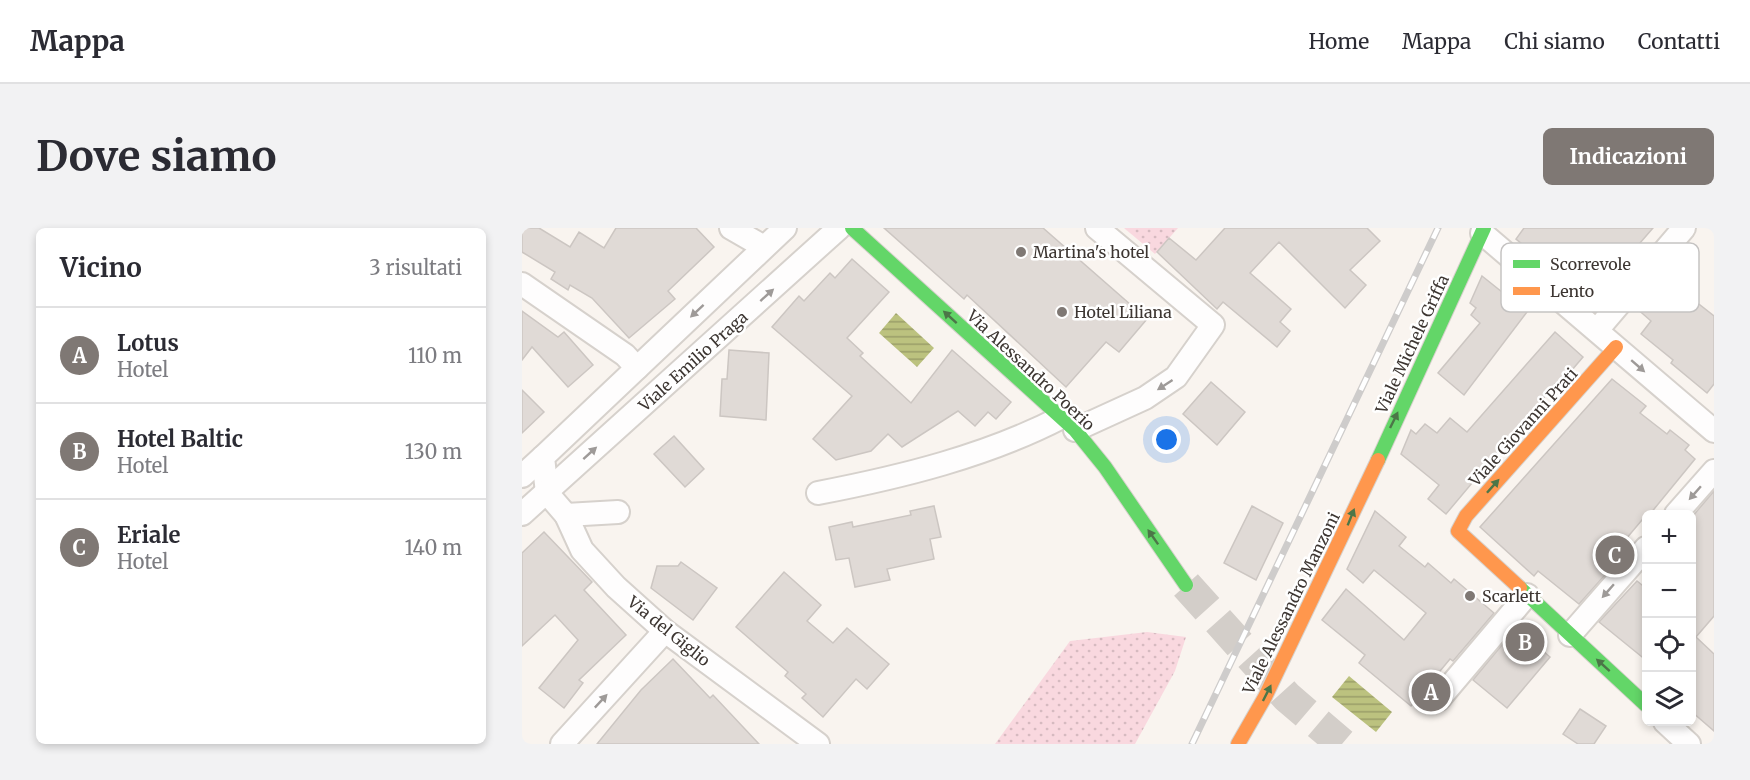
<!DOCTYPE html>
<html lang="it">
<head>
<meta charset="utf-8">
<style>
	:root { --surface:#fff; --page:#f2f2f3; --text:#2b2b33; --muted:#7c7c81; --line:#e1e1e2; --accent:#7f7874 }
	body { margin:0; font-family:Merriweather,serif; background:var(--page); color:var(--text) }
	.controls { position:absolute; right:18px; bottom:18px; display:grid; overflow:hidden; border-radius:9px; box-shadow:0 3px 9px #0003 }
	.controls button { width:54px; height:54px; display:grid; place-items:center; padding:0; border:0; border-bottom:2px solid var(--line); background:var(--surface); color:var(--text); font:30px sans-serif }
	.you { position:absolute; left:645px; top:212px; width:21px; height:21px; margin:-15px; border:4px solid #fff; border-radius:50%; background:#1a73e8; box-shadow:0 0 0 9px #1a73e833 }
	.badge { display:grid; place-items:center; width:39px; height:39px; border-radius:50%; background:var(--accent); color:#fff; font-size:20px; font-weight:700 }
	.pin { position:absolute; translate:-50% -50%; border:3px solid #fff; box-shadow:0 2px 6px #0006 }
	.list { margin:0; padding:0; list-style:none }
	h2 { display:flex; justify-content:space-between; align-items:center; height:78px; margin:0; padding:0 24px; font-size:26px }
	h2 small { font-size:20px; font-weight:400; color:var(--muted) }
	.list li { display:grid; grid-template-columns:39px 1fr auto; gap:18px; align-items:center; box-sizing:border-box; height:96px; padding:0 24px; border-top:2px solid var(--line) }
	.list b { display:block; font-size:22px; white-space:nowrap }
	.list p { margin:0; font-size:20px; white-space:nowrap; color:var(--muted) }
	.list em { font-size:20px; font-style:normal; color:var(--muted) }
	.icon { flex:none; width:33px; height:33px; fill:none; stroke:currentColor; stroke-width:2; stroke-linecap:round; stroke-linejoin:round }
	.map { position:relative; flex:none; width:1192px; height:516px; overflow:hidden; border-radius:9px }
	header { display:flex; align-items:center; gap:36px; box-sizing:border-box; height:84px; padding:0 30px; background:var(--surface); border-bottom:2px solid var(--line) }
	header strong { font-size:28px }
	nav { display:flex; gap:33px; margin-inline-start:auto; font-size:21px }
	.intro { display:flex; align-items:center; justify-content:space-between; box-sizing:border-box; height:144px; padding:0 36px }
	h1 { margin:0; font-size:42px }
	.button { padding:15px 27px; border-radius:9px; background:var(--accent); color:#fff; font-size:21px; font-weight:700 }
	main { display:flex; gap:36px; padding:0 36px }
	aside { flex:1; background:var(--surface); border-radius:9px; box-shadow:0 3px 9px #0003 }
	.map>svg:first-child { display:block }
</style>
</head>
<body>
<header>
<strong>Mappa</strong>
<nav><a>Home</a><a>Mappa</a><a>Chi siamo</a><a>Contatti</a></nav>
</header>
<div class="intro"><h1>Dove siamo</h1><a class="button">Indicazioni</a></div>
<main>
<aside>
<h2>Vicino<small>3 risultati</small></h2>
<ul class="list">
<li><span class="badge">A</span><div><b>Lotus</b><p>Hotel</p></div><em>110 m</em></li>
<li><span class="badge">B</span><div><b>Hotel Baltic</b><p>Hotel</p></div><em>130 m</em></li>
<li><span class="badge">C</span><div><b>Eriale</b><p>Hotel</p></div><em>140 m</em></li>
</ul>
</aside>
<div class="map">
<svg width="1192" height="516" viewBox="0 0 1192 516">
	<defs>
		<pattern id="green-dots" width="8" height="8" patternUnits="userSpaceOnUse" patternTransform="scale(1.5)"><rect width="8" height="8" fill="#f9d8df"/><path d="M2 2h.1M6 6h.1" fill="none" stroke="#d6bac0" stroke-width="1.8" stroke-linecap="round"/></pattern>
		<pattern id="water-rules" width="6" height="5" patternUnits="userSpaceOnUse" patternTransform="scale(1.5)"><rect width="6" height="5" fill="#bcc27f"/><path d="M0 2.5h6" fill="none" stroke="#9a9e69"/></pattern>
	</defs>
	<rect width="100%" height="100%" fill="#f9f4ef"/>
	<g fill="url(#green-dots)">
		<polygon points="602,0 656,0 633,26"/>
		<polygon points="625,404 664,409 653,443 613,516 473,516 548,413"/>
	</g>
	<g fill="url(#water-rules)">
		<polygon points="374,85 412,120 395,139 357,105"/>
		<polygon points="827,448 870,484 854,504 810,469"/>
	</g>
	<g fill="#e0dad6" stroke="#ccc6c2" stroke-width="1.5">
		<polygon points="0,0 17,0 48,19 57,4 82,20 94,0 174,0 192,19 146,63 153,71 107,110 70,70 48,57 46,62 29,51 33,44 0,24"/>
		<polygon points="362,0 521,0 625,91 597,124 584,114 544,159 445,67 442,71"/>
		<polygon points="703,0 845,0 858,13 828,42 844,57 823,80 757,14 728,45 769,81 758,94 768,103 755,119 701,74 695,81 635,24 647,10 674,32"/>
		<polygon points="1002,0 1131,0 1084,54 1078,50 1067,63 1056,53 1051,58 994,11"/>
		<polygon points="330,31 367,64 325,110 341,125 338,128 389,175 430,122 489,174 474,191 466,184 453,198 436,183 380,219 366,206 349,223 314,232 291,211 330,168 250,99 277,68 282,73 308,45 313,50"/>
		<polygon points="1140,47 1192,88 1192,156 1185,165 1149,135 1151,132 1119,106 1129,93 1113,79"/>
		<polygon points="960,48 1005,84 942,167 916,145 958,95 949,87 954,80 948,75"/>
		<polygon points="0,83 36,109 42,104 71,137 46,159 10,119 0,132"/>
		<polygon points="1033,104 1061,129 1038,156 1035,154 924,286 906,271 917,257 879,226 889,202 894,206 903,196 915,205 928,190 945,204"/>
		<polygon points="207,122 247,125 244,192 198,188 200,151 205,151"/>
		<polygon points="1090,151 1124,178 1118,185 1145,206 1148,202 1167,217 1163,222 1173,231 1128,286 1125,286 1088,330 1091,333 1088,336 1091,338 1057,376 1016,343 1012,348 958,299"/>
		<polygon points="689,154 723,184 695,217 661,186"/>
		<polygon points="0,162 22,184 0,205"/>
		<polygon points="152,208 182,241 163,259 132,226"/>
		<polygon points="1192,263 1192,388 1174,409 1192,426 1192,503 1170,484 1170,289"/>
		<polygon points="412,278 419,309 408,311 412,331 365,341 368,352 333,359 327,330 314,332 307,299 330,294 331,299 389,287 388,283"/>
		<polygon points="730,278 761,295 734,352 702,335"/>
		<polygon points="853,283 884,309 877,318 903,339 906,335 929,355 932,351 972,385 931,433 928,431 889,478 837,435 843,427 800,392 824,361 882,412 904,385 852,342 841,355 825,341"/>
		<polygon points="22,304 70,354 62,362 104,407 57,452 61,455 42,480 17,460 56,412 33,387 0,418 0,325"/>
		<polygon points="159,334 195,360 171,392 129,360 135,338 156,338"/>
		<polygon points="262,344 299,377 285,393 311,415 325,400 367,436 345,461 334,451 301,489 280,470 284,466 263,448 266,444 214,399"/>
		<polygon points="1115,353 1125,361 1125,433 1077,394"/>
		<polygon points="994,400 1028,429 985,480 951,452"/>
		<polygon points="151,431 188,470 191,467 237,516 75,516 119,462"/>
		<polygon points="1058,481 1084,498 1072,516 1056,516 1041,506"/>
	</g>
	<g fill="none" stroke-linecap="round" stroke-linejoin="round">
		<polyline stroke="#d3cec9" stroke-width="32" stroke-dasharray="32 16" stroke-linecap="butt" points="664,357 765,469 820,516"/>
		<g stroke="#d6d1cc" stroke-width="26">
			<g id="street">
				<polyline points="209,0 242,19"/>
				<polyline points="960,5 1192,203"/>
				<polyline points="0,56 103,127 115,140"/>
				<polyline points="1075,102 1162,0"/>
				<polyline points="553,202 623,170 654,149 691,97 575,0"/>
				<polyline points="0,248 21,229"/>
				<polyline points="25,265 44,287 60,322 94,359 143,403 296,516"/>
				<polyline points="25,265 21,229 263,0"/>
				<path d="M296,265C379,249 465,228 540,189"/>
				<polyline points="0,286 317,0"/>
				<polyline points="1154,286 1192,243"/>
				<polyline points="44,287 96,284"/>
				<polyline points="1048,407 1124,320"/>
				<polyline points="917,471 1005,367"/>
				<polyline points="1143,494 1167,516"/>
				<polyline points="40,516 143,403"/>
			</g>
		</g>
		<g stroke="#d6d1cc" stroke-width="16">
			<g id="fast">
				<polyline points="330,0 553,202 583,239 664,357"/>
				<polyline points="856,232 962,0"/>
				<polyline points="998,360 1124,477"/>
			</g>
		</g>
		<g stroke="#d6d1cc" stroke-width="16">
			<g id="slow">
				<polyline points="998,360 936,303 944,288 1094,119"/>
				<polyline points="716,516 743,469 856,232"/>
			</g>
		</g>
		<use href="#street" stroke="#fefdfd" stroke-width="22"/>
		<use href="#fast" stroke="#63d668" stroke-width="14"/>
		<use href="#slow" stroke="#ff974d" stroke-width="14"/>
		<g stroke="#cecccb" stroke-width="7">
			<polyline id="rail" points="670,516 916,0"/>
		</g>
		<use href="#rail" stroke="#fff" stroke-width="4.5" stroke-dasharray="14" stroke-linecap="butt"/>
	</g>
	<defs><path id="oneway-solid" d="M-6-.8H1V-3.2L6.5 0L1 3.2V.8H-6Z" transform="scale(1.5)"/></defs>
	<g fill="#9e9a98">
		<use href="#oneway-solid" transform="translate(245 67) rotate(-42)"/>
		<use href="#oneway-solid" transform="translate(175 83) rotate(137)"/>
		<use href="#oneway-solid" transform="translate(1116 138) rotate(41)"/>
		<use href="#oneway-solid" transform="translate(643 157) rotate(147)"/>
		<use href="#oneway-solid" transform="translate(68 225) rotate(-42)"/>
		<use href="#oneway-solid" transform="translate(1173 265) rotate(131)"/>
		<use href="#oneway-solid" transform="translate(1086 363) rotate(131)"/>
		<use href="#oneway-solid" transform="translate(79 473) rotate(-47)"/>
	</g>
	<g fill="#4c7648">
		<use href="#oneway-solid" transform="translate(428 89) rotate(-138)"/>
		<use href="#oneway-solid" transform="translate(872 192) rotate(-64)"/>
		<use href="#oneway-solid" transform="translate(971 258) rotate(-48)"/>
		<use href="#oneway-solid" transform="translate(829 289) rotate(-68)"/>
		<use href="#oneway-solid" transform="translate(631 309) rotate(-125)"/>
		<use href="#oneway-solid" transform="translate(1081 437) rotate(-138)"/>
		<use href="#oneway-solid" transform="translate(745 465) rotate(-63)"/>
	</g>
	<g fill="#7f7874" stroke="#fff" stroke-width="2">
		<circle cx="499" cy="24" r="6"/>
		<circle cx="540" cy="84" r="6"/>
		<circle cx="948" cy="368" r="6"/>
	</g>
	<g text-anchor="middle" stroke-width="5" stroke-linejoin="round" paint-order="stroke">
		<g font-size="16" fill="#3d3632" stroke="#fff" text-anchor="start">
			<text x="511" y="30">Martina's hotel</text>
			<text x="552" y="90">Hotel Liliana</text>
			<text x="960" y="374">Scarlett</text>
		</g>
		<g font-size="16" fill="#3d3632" stroke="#fff">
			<text transform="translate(890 116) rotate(-65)" y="6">Viale Michele Griffa</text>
			<text transform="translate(171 133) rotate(-42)" y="6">Viale Emilio Praga</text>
			<text transform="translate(509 142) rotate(43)" y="6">Via Alessandro Poerio</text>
			<text transform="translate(1001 199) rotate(-48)" y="6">Viale Giovanni Prati</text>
			<text transform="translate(769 375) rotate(-64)" y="6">Viale Alessandro Manzoni</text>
			<text transform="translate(147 403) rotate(39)" y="6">Via del Giglio</text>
		</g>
	</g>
	<rect x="979" y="15" width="198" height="69" rx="9" fill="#fff" stroke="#c5c3c2" stroke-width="1.5"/>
	<rect x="991" y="32" width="27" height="8" fill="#63d668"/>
	<rect x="991" y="59" width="27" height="8" fill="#ff974d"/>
	<g font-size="16" fill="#3d3632">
		<text x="1028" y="42">Scorrevole</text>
		<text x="1028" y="69">Lento</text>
	</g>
</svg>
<div class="controls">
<button>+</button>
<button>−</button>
<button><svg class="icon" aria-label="locate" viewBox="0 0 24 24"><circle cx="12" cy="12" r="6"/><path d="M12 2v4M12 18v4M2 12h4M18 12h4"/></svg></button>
<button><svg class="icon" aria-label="layers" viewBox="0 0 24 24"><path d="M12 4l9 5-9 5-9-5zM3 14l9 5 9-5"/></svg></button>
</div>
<div class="you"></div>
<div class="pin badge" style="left:909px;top:464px">A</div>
<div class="pin badge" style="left:1003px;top:414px">B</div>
<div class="pin badge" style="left:1093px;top:327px">C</div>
</div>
</main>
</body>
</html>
